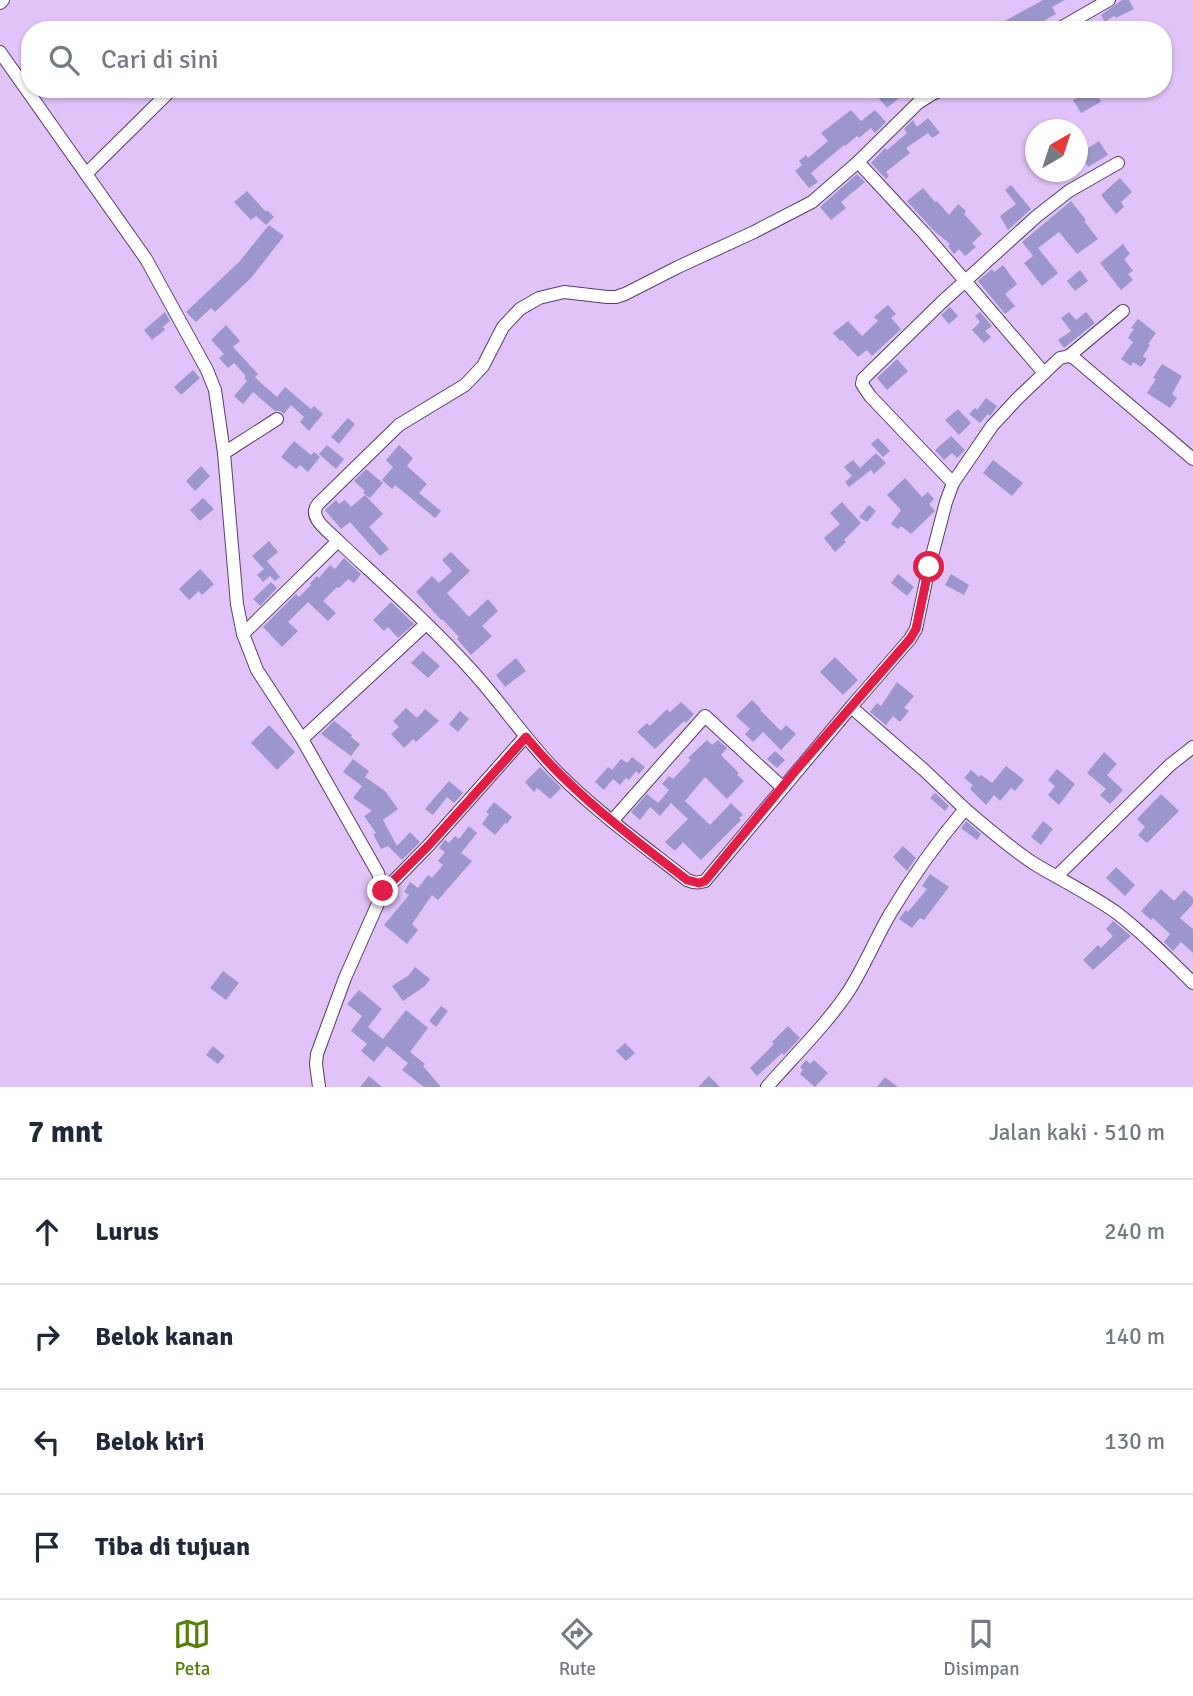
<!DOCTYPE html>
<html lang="id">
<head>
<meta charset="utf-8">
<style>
	:root { --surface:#fff; --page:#f2f2f3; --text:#1f2937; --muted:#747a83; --line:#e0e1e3; --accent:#537f05 }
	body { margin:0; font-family:Signika,sans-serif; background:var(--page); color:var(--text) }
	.compass { position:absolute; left:1025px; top:119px; width:63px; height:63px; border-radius:50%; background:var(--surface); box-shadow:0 2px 5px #0004; rotate:39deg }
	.stop { position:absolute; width:21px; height:21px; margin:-16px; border:5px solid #e11d48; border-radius:50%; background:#fff }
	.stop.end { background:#e11d48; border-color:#fff; box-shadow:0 2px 7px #0008 }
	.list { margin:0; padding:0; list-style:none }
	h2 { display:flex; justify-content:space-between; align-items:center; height:91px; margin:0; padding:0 28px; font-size:30px }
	h2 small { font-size:23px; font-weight:400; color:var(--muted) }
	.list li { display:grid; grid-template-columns:46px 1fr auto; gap:21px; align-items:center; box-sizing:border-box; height:105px; padding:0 28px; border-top:2px solid var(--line) }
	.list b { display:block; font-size:26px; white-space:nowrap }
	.list em { font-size:23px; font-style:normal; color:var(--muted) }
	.icon { flex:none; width:38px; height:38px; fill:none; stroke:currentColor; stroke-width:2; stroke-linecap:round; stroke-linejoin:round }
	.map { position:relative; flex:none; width:1193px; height:1087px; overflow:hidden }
	.search { position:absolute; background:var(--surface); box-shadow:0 2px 5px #0004; left:21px; right:21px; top:21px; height:77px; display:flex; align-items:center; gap:18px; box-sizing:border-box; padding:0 24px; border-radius:28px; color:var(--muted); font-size:26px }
	.sheet { height:511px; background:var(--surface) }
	nav { display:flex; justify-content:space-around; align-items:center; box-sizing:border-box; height:98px; border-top:2px solid var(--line); background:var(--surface); font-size:19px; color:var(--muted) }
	nav a { display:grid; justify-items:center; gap:4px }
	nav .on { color:var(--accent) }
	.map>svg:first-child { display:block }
</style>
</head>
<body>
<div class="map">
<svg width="1193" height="1087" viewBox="0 0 1193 1087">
	<rect width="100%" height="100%" fill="#e1c3f9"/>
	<g fill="#9d96cd">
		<polygon points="1043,0 1065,0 1052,7 1056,14 1038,24 1041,30 988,30"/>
		<polygon points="1122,0 1129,0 1134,9 1116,18 1114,16 1105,22 1101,15"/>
		<polygon points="871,89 910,89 887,108"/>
		<polygon points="1094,89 1101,102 1081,113 1073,100"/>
		<polygon points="851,110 861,121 875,110 886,122 875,133 871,128 859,138 857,136 845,146 844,145 811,173 818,182 809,188 795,171 802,165 799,161 806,155 808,158 828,141 821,133"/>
		<polygon points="928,118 940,133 932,138 928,133 906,148 910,153 886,172 889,176 886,179 871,163 885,148 887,150 907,133 904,129 913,120 917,127"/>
		<polygon points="1099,141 1108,155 1088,167 1080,153"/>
		<polygon points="1041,172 1063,172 1050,182"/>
		<polygon points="857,174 865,182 841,202 846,208 831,220 820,207"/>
		<polygon points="1120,178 1132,192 1121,202 1124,207 1116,214 1101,195"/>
		<polygon points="1011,185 1031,209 1008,230 1000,216 1016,204 1005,190"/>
		<polygon points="923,188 935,202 937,201 949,215 958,204 966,211 964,214 982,234 972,243 976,247 965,256 959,249 954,254 948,246 950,244 932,229 907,201"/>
		<polygon points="247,191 266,212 267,210 274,217 266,225 256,216 251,220 234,202"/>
		<polygon points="1071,201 1086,220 1084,221 1098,239 1077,254 1059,232 1038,248 1058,273 1042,286 1024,263 1033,256 1022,242"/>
		<polygon points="269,225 284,236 251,278 215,312 211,308 196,322 186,312 239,262"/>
		<polygon points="1123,244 1130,254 1124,259 1133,271 1128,274 1133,280 1121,290 1100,263"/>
		<polygon points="1003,265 1017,284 1005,294 1015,306 1005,314 978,281 992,269 994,272"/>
		<polygon points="1080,270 1088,281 1075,291 1067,281"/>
		<polygon points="888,305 896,314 891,318 901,329 872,356 867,350 858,357 842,340 840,341 833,333 848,321 862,336 878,321 874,317"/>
		<polygon points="950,307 958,316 949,324 941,315"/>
		<polygon points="165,312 170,321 163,327 165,330 152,340 144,330"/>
		<polygon points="980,312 992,326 985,331 991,337 984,343 972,330 980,322 975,316"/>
		<polygon points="1069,312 1076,320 1086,312 1095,323 1064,348 1058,340 1071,331 1061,318"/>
		<polygon points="1138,319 1156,333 1148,344 1150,345 1143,356 1147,359 1141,367 1133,362 1131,366 1121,359 1133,342 1128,338 1134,329 1131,328"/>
		<polygon points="226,325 240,341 233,347 258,374 255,377 261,383 277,397 285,387 311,409 314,406 323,414 309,431 300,422 304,417 291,405 284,414 280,411 275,411 253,392 243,404 234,396 247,381 244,378 246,376 234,363 228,368 219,358 224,354 211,340"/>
		<polygon points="897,359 908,371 887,390 877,378"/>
		<polygon points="1162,364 1182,376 1172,394 1177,398 1170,408 1147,393 1156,379 1153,378"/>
		<polygon points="193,370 200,378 181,395 174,387"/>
		<polygon points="986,398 997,406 990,416 988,414 980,423 969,414 975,408 977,410"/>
		<polygon points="958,409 971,423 959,435 945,420"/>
		<polygon points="348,418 355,424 339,444 331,437"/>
		<polygon points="951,436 965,450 957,458 952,453 944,460 935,450"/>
		<polygon points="878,438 890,451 883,457 871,444"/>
		<polygon points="294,441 311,455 314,452 320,457 308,472 300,465 296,469 281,457"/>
		<polygon points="327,445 344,459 336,469 319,454"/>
		<polygon points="399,445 413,458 407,466 427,484 419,493 441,511 435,518 395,485 392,489 382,480 393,467 386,460"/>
		<polygon points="876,453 886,463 874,474 871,470 849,487 845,482 852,476 844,467 853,460 860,468"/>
		<polygon points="993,460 1023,483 1012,496 983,473"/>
		<polygon points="201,466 210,476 195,491 186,481"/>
		<polygon points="366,469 383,483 370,498 363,493 365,491 354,481"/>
		<polygon points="905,478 922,497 928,492 934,499 929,504 935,511 911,534 901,526 898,529 891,524 901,510 887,495"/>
		<polygon points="365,495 383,514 369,527 389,549 380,556 350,522 341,529 325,510 336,500 339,504 345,500 351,507"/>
		<polygon points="203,498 214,509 200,521 190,510"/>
		<polygon points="842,502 861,523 844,540 846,542 835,552 824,538 840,524 830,513"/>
		<polygon points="869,505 876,511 867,522 859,517"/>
		<polygon points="269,541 278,552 267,561 280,577 275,581 270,576 263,582 257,575 264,569 252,556"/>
		<polygon points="451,552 470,571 447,593 469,617 488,599 498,611 482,626 492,636 471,655 457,639 459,637 442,619 441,620 416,592 432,576 439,583 452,571 442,560"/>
		<polygon points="344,558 361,574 354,583 348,579 339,588 337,587 323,601 336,613 328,621 308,602 288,622 298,631 282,647 263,627 296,594 299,597 311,585 310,583 317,576 319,578 330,565 335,569"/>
		<polygon points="200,569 214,584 202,595 199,591 189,600 179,589"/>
		<polygon points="898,574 914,587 907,596 891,583"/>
		<polygon points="951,574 969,585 964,595 945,585"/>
		<polygon points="271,582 277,588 260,606 253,599"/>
		<polygon points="391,602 414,624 398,638 388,627 384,631 373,620"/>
		<polygon points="423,651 440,666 428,678 411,663"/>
		<polygon points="835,657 858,680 843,695 820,672"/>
		<polygon points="516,658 526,671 505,687 496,675"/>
		<polygon points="897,682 914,696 904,708 909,711 900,722 893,716 886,725 870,712 877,703 881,706"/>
		<polygon points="752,700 761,709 760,710 781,731 786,725 796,734 781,750 763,732 753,742 745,734 750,729 736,716"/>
		<polygon points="681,702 694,714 686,723 684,721 655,749 637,732 647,723 650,726 667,709 670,712"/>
		<polygon points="406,708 417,718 425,709 439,721 416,742 413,739 404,748 391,734 399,727 393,721"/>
		<polygon points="460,711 469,719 458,732 449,724"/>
		<polygon points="334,721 352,735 351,737 360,744 351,756 321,734"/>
		<polygon points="269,725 295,752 277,770 251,743"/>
		<polygon points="707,740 712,745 718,740 727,748 721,755 739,773 737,775 744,781 727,799 705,777 685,801 710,825 731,803 743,815 739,818 741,820 701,860 683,842 675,851 665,842 688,819 671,803 660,816 650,807 640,820 631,812 647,794 658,803 669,790 662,784 669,776 673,779 691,760 688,758"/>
		<polygon points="775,751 785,760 777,768 767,759"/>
		<polygon points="1104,752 1117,764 1107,775 1123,790 1110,804 1100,795 1106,789 1087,773"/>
		<polygon points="632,757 645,767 639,774 636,771 629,780 626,778 620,785 613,779 604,790 595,782 608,767 612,770 621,759 627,763"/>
		<polygon points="353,759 369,771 365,777 385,791 398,809 383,820 397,846 410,832 420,842 402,860 388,846 381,849 373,834 376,833 364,816 372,811 353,798 362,786 343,772"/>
		<polygon points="1006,766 1024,780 1015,791 1011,788 1000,801 994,795 986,805 970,789 973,785 964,778 971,770 979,777 981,775 992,783"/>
		<polygon points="540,767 561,788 550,799 537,788 534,792 525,782"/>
		<polygon points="1057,769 1075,784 1059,805 1048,795 1055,786 1048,780"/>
		<polygon points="449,781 463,793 454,803 447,797 433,815 425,809"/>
		<polygon points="935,793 949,806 945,811 930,798"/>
		<polygon points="1161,794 1179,811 1147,843 1138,835 1145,827 1137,819"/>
		<polygon points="494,802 512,817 507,824 505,823 495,835 482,824 489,814 486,812"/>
		<polygon points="966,821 981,834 977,840 961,828"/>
		<polygon points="1043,821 1053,829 1041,845 1031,837"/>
		<polygon points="469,826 477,833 461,853 472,861 438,900 432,895 412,924 418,930 407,944 384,925 409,895 404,892 410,882 418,888 428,875 432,878 443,865 438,861 445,852 439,848 443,842 445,840 449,843 455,836 459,839"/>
		<polygon points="903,846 916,858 907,871 893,857"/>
		<polygon points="1116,867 1135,885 1125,896 1106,878"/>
		<polygon points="930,874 949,887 924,920 920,918 912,928 899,919 906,910 908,912 927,889 922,886"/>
		<polygon points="1161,889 1174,901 1184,890 1193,898 1193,904 1180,918 1193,929 1193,953 1181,942 1173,951 1164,942 1170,934 1153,918 1151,920 1141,911"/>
		<polygon points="1113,921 1131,936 1093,970 1083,960 1098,945 1101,948 1113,936 1106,929"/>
		<polygon points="415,967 430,979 425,986 403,1001 392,986 409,975"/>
		<polygon points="223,971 239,983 226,1000 210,988"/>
		<polygon points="359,990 382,1009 368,1027 383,1039 406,1010 428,1028 410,1052 425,1064 423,1066 441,1087 424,1087 402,1070 408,1063 387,1046 374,1062 361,1051 367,1044 351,1031 362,1016 347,1004"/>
		<polygon points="441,1006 448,1011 436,1027 429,1021"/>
		<polygon points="788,1026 800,1038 784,1055 782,1053 757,1076 750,1068 774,1044 772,1042"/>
		<polygon points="625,1043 635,1053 626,1061 616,1051"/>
		<polygon points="213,1046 225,1056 218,1064 206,1055"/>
		<polygon points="806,1060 810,1064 814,1060 828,1073 815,1087 800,1074 803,1070 800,1067"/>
		<polygon points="369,1076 382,1087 360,1087"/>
		<polygon points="709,1076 720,1087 698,1087"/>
		<polygon points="885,1077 898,1087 877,1087"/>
	</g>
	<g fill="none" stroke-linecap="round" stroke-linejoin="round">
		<g stroke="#583d6b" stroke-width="14">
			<g id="minor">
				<polyline points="0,3 3,0"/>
				<polyline points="1057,30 1109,0"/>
				<polyline points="0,52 146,259 207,370 215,390 224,453 237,604 243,634 257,670 302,739 378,873 383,892 345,978 317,1054 316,1064 319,1087"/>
				<polyline points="858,162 924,233 1044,373"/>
				<polyline points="86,174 166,95 161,89"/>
				<polyline points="1069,356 1123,311"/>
				<polyline points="224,453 277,419"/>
				<polyline points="953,483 870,396 862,384 863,379 942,302 1037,216 1069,191 1118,163"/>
				<path d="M338,541C329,531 307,518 318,504L399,425L465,385L483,366L503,327L520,309L539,298L564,292L607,297H616L625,294L678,267L754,232L812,202L858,162L918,103L932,94L944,89"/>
				<path d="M243,634L338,541C384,584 431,625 473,672C503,705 527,742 559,774C598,813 644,846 687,880C694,883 698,883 705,881L851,707L924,770L965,809"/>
				<polyline points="851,707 910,639 916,629 929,567 946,502 953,483 992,426 1017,399 1060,358 1069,356 1074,358 1193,459"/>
				<polyline points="302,739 426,624"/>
				<polyline points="612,821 705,716 782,787"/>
				<polyline points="1057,876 1170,765 1193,747"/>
				<polyline points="383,892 429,845 525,737"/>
				<path d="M767,1087C793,1057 828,1023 850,989C865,965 876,938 890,914C912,877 937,842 965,809C987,828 1009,847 1033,863C1061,880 1090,894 1117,913C1144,934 1169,959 1193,983"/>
			</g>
		</g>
		<use href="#minor" stroke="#fff" stroke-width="12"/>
	</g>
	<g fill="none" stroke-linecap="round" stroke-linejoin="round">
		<path stroke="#e11d48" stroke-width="9" d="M383,891L429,845L526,737C572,793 630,836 687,880L699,883L705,881L797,769L910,639L916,629L929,567"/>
	</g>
</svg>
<svg class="compass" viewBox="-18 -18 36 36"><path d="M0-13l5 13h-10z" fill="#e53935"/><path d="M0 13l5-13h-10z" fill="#747a83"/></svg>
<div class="stop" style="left:929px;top:567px"></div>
<div class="stop end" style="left:383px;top:891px"></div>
<div class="search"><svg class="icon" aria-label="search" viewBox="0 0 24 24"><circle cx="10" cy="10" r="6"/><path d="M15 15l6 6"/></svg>Cari di sini</div>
</div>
<section class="sheet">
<h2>7 mnt<small>Jalan kaki · 510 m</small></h2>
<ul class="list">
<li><svg class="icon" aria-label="ahead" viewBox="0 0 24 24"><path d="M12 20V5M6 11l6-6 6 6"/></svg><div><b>Lurus</b></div><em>240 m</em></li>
<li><svg class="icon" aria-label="right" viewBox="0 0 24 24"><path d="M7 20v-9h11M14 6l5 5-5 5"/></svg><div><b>Belok kanan</b></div><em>140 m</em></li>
<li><svg class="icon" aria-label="left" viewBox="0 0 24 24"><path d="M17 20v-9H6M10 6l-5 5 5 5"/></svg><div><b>Belok kiri</b></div><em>130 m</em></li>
<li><svg class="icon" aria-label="arrive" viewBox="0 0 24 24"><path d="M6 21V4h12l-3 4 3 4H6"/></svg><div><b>Tiba di tujuan</b></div></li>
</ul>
</section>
<nav>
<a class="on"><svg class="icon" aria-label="map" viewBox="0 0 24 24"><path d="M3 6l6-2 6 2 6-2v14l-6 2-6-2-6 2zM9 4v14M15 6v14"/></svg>Peta</a>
<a><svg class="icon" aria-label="directions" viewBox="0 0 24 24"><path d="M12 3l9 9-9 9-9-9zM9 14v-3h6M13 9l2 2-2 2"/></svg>Rute</a>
<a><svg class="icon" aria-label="saved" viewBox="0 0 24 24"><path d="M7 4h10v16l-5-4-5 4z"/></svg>Disimpan</a>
</nav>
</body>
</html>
